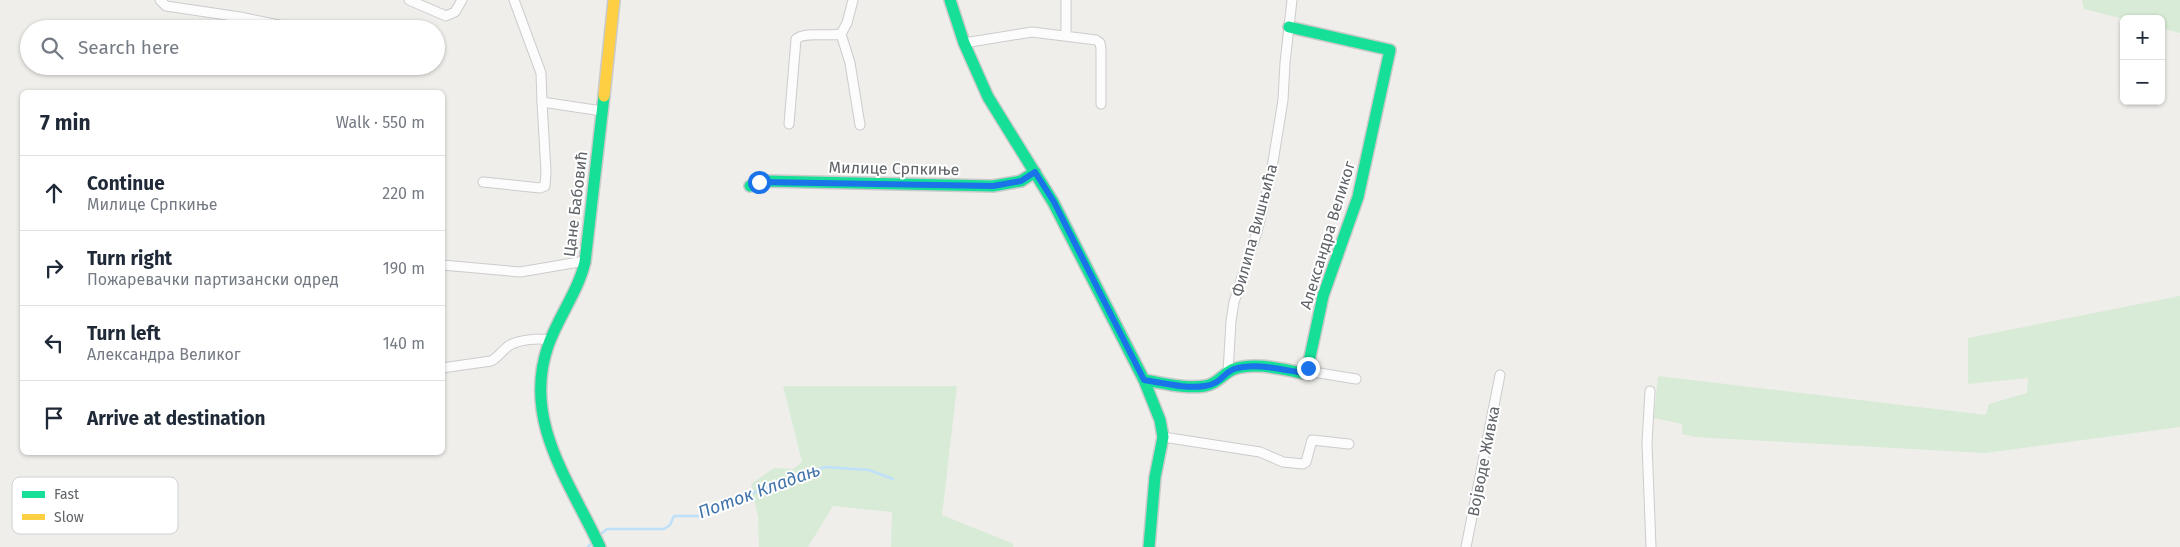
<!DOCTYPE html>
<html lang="en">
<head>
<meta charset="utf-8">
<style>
	:root { --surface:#fff; --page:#f6f6f7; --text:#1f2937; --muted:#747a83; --line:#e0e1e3 }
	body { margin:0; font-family:"Fira Sans",sans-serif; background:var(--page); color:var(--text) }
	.controls { position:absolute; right:15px; top:15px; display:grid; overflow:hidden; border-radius:8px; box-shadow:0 1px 4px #0004 }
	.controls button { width:45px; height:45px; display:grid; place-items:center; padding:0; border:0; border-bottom:1px solid var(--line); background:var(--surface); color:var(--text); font:25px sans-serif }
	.stop { position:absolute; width:15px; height:15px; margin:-11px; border:4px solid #1a73e8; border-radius:50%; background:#fff }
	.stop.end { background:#1a73e8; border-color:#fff; box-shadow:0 1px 5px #0008 }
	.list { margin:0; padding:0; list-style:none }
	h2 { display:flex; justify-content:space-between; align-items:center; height:65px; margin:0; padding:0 20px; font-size:21px }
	h2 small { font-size:16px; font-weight:400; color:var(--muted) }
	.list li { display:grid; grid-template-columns:32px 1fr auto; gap:15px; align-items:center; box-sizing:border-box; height:75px; padding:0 20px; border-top:1px solid var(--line) }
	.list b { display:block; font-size:19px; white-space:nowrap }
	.list p { margin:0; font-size:16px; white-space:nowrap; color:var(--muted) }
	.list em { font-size:16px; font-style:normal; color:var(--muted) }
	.icon { flex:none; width:28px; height:28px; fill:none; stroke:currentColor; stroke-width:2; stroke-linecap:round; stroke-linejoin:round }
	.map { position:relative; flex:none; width:2180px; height:547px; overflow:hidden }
	.search { position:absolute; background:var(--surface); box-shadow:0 1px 4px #0004; left:20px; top:20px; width:425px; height:55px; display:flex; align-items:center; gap:12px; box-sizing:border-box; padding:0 18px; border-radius:28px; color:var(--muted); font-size:19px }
	.panel { position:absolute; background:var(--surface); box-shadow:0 1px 4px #0004; left:20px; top:90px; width:425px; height:365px; border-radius:8px }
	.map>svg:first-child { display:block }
</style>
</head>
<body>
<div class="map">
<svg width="2180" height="547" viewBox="0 0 2180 547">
	<rect width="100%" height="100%" fill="#efeeea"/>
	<g fill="#d8ebd6">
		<polygon points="2082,0 2180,0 2180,33 2161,28 2161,19 2124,19 2084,9"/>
		<polygon points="2180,296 2180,427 1985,453 1695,437 1682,434 1682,424 1654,418 1658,376 1986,415 1989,404 2027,393 2028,378 1968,384 1968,338"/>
		<polygon points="783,386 957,386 942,515 1014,544 1013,547 891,547 892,512 833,506 808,547 759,547 758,517 751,484 774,468 793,469 802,462"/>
	</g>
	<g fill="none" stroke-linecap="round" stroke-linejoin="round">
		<g stroke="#bfe0f9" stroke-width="2.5">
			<polyline points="601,534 607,529 664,529 670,525 674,516 699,516 727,499 745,496 798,475 826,467 869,470 893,479"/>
			<polyline points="588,547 592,543"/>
		</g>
		<g stroke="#cbcccc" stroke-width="11">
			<g id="street">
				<polyline points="160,0 166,6 240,17 298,29"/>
				<polyline points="409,0 446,16 455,12 462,0"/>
				<polyline points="514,0 541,73 542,102 602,111"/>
				<polyline points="853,0 847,23 841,34 850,63 860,125"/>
				<polyline points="1066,0 1066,35"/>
				<polyline points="964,43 1032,32 1096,40 1100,43 1101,49 1101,104"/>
				<path d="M789,124L796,39C806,31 827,37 841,34"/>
				<polyline points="483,182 540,188 545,186 546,172 542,102"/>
				<polyline points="442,265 520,272 585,261"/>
				<path d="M442,368L491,361C499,357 503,349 510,345C519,340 541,337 550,341"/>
				<polyline points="1307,371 1356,379"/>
				<polyline points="1228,372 1231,321 1234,302 1257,232 1271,174 1283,100 1285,63 1292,0"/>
				<polyline points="1650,391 1647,443 1651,547"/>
				<polyline points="1163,437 1260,452 1283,462 1303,464 1306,462 1312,440 1349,444"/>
				<polyline points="1466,547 1500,375"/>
			</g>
		</g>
		<g stroke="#cacacb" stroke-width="14">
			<g id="fast">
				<polyline points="950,0 964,43 988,97 1053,202 1144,380 1160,420 1163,437 1155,477 1149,547"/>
				<polyline points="750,186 764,181 993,186 1021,181 1035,172"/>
				<path d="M1144,380C1164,383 1185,389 1205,386C1218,384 1223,373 1234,369C1256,362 1281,369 1303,373L1307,371L1323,296L1358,197L1390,50L1289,27"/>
				<path d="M600,547C570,482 522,421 548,346C558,317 578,292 585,262L604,96"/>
			</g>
		</g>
		<g stroke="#cacacb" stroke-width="14">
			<polyline id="slow" points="604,96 614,0"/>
		</g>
		<use href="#street" stroke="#fdfcfc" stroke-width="9"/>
		<use href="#fast" stroke="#16e098" stroke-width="11"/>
		<use href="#slow" stroke="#ffcf43" stroke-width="11"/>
	</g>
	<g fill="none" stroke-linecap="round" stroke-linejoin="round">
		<path stroke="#1a73e8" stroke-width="6" d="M759,182L993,186L1021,181L1035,172L1054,202L1144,380C1164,383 1185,389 1205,386C1221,384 1223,373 1234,369C1255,362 1283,370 1304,373L1308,368"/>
	</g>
	<g text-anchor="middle" stroke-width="4" stroke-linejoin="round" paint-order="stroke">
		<g font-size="16" fill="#5f6368" stroke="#fff">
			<text transform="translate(894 168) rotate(1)" y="6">Милице Српкиње</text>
			<text transform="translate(575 204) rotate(-83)" y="6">Цане Бабовић</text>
			<text transform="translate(1254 230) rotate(-75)" y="6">Филипа Вишњића</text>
			<text transform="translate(1327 235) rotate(-73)" y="6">Александра Великог</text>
			<text transform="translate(1483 461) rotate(-79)" y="6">Војводе Живка</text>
		</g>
		<g font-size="18" font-style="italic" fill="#4174aa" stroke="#fff">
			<text transform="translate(759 491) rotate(-20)" y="6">Поток Кладањ</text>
		</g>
	</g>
	<rect x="12" y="477" width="166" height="57" rx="8" fill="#fff" stroke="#cfd0d2" stroke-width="1"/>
	<rect x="22" y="491" width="23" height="7" fill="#16e098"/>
	<rect x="22" y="514" width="23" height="6" fill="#ffcf43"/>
	<g font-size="14" fill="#5f6368">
		<text x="54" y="499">Fast</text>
		<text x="54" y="522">Slow</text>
	</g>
</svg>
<div class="controls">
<button>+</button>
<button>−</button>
</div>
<div class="stop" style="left:759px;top:182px"></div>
<div class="stop end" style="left:1308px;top:368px"></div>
<div class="search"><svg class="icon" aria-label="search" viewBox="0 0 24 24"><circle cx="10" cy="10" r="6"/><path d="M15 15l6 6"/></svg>Search here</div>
<section class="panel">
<h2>7 min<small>Walk · 550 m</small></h2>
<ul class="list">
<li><svg class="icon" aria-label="ahead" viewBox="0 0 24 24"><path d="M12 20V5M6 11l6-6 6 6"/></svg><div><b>Continue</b><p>Милице Српкиње</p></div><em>220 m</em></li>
<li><svg class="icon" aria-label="right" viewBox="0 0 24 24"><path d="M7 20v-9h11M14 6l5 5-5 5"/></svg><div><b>Turn right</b><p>Пожаревачки партизански одред</p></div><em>190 m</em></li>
<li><svg class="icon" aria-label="left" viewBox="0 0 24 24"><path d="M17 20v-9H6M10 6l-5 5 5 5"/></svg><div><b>Turn left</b><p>Александра Великог</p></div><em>140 m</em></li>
<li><svg class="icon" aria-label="arrive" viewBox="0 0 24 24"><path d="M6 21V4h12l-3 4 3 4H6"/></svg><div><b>Arrive at destination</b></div></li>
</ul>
</section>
</div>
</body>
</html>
